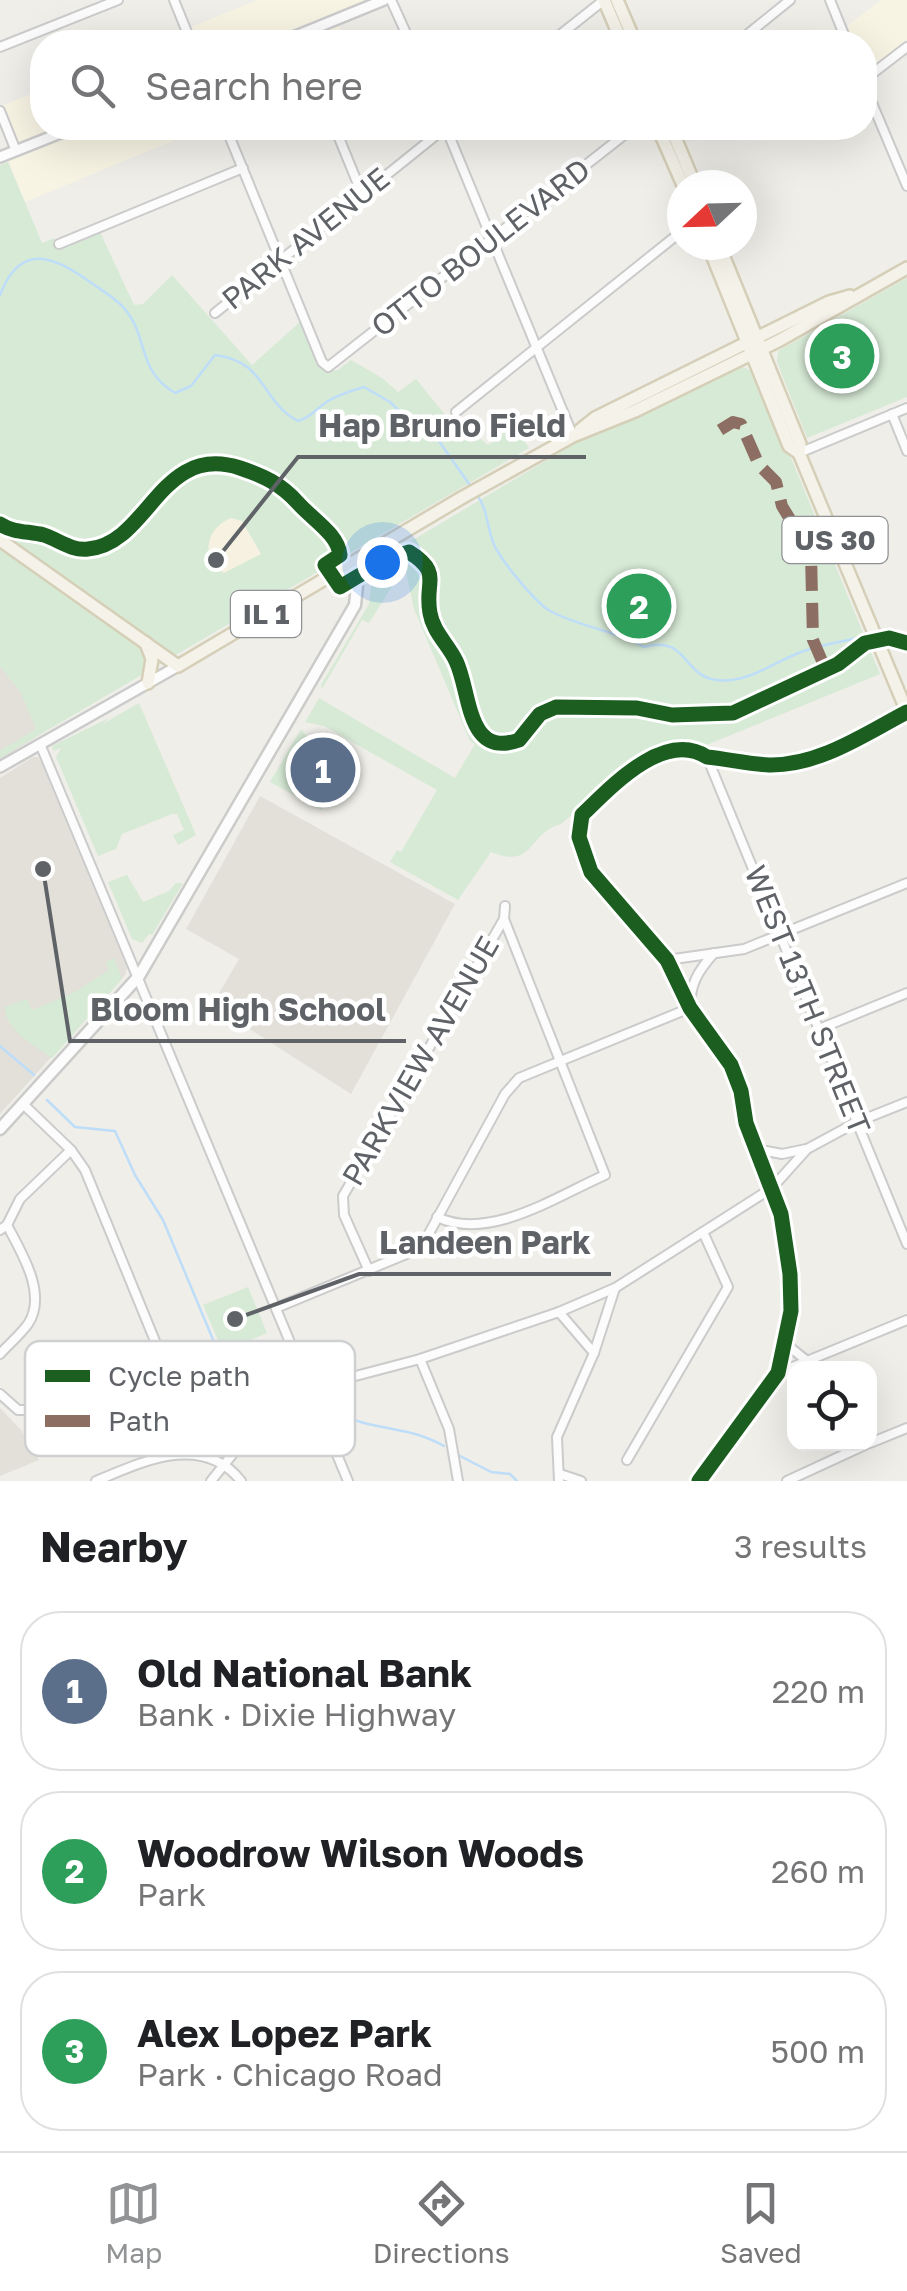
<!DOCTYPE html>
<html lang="en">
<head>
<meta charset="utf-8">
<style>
	:root { --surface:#fff; --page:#f2f2f2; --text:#202124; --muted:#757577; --line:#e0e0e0; --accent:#919394 }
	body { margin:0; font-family:"Golos Text",sans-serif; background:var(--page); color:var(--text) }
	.controls { position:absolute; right:30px; bottom:30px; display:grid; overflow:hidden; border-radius:20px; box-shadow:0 10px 40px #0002 }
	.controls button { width:90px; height:90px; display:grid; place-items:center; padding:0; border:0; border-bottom:2px solid var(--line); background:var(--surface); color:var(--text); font:50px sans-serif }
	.compass { position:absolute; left:667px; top:170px; width:90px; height:90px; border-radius:50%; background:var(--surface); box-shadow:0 10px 40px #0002; rotate:248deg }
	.you { position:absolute; left:382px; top:562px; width:35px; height:35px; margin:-25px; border:8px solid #fff; border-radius:50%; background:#1a73e8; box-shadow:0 0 0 15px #1a73e833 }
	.badge { display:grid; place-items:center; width:65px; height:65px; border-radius:50%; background:var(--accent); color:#fff; font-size:32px; font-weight:700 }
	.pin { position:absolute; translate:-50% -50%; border:5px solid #fff; box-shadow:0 2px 10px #0006 }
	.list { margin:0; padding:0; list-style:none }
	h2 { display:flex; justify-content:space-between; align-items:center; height:130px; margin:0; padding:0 40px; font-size:42px }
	h2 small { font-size:32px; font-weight:400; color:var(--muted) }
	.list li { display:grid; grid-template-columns:65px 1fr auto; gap:30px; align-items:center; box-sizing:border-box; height:160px; margin:0 20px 20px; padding:0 20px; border:2px solid var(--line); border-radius:40px }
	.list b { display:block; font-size:38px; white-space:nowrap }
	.list p { margin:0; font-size:32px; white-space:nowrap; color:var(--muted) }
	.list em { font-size:32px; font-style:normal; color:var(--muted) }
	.icon { flex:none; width:55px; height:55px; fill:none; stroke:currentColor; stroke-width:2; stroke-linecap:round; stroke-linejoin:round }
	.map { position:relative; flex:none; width:907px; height:1481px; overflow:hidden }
	.search { position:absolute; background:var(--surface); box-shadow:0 10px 40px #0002; left:30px; right:30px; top:30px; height:110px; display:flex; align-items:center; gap:25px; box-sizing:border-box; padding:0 35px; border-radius:40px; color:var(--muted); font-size:38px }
	.sheet { height:670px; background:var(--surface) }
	nav { display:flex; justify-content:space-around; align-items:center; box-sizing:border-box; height:140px; border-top:2px solid var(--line); background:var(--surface); font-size:28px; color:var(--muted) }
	nav a { display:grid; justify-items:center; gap:5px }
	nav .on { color:var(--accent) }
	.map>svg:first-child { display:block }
</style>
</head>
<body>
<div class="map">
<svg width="907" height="1481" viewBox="0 0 907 1481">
	<rect width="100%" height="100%" fill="#efeee9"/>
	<g fill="#f7f4e4">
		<polygon points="257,0 369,0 334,14 346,42 155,42"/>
		<polygon points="881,0 907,0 907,40 867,72 864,42 854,42 847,26"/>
		<polygon points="42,89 42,128 204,128 25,202 4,150 11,147 0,122 0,107"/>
	</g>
	<g fill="#e2e0d9">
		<polygon points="0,628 44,732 0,760"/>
		<polygon points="33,757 38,757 41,762 127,968 125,975 0,1114 0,778"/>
		<polygon points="260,796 455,904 351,1094 223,1012 218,995 239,959 186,929"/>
		<polygon points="0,1408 21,1430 39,1460 0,1476"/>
	</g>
	<g fill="#d7ead6">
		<polygon points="8,162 42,243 54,238 59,249 100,232 134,305 143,304 172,275 252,365 301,321 318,363 329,371 338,370 351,360 382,378 398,392 416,379 451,422 458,420 488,445 514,425 529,448 0,758 0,751 36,729 20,691 0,667 0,165"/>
		<polygon points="907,278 907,397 807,438 777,362 778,351"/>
		<path d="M743,367L756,373L880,674L699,748C644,742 599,792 561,824C527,833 535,870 491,852L458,900L390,862L397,850L401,852L437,790L324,726L305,722L319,698L455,778L475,744L470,741L414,609L401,547L579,441Z"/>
		<polygon points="393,561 397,578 369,623 362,620 322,689 321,685 369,604 373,571"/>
		<polygon points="139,703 196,835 178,845 173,835 184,830 177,814 172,814 122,834 116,849 98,856 56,757 61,748 53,751 52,746 109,718 101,725"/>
		<polygon points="301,729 314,745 297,780 328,801 321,810 270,782"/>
		<polygon points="127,875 143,902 169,891 176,883 183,883 152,935 149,934 142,943 132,939 108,882"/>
		<path d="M114,958L122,979L52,1058C34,1045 5,1030 5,1007L27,999L32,1010L73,993L109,970L106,962Z"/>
		<polygon points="248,1287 267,1333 223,1352 203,1305"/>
	</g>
	<path fill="#f6f1e0" d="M231,518L242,521L261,554L224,573C200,557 205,529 231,518Z"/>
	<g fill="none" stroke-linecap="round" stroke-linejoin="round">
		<g stroke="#beddf8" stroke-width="2.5">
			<path d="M0,295C21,240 55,257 93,284C103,291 116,299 124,308C149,336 136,370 175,393L191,386L215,355C268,362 259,400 298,421C311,417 314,411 325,403C336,395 351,391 364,387L390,402L414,425L436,437L472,488"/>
			<path d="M477,495C490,512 486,534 498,552C507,567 536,603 550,611C580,627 614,630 644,647C688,635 682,675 716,680C749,684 774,661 804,651C825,644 850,640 872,635"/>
			<polyline points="879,633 894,630 907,634"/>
			<polyline points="0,1046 34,1075"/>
			<polyline points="47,1100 75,1127 115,1131 135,1175 163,1220 227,1373 230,1375 282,1364"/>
			<path d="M336,1412C373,1432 405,1424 444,1446"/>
			<polyline points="460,1456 491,1472 510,1474 517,1481"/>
		</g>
		<g stroke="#cbcbcb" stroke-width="12">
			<g id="minor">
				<polyline points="174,0 191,42"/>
				<polyline points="391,0 410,42"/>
				<polyline points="830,0 847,42"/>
				<polyline points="551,42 604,0"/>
				<polyline points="738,42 790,0"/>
				<polyline points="0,47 118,0"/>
				<polyline points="864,80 907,47"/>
				<polyline points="864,84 907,186"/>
				<polyline points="0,111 16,151"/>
				<polyline points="226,128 322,362 328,367 633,128"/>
				<polyline points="335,128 362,194"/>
				<polyline points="446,128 573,436"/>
				<polyline points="59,244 243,168"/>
				<polyline points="215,313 445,128"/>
				<polyline points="456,412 682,231"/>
				<polyline points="892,414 907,451"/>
				<polyline points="799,453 907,408"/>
				<polyline points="40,744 348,1481"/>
				<polyline points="707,757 907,1244"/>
				<polyline points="667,960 744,949 907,883"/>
				<polyline points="819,1029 907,993"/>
				<polyline points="756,1149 782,1154 806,1149"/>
				<path d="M437,1217C489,1242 557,1196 605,1175L504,919"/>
				<polyline points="0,1230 7,1225 20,1199 71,1150"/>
				<polyline points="369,1271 344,1215 343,1196 504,919 505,906"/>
				<path d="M276,1308L421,1248L505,1094L519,1078L690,1008C690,984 698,971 714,953"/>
				<polyline points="559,1312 594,1353"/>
				<polyline points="786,1344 807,1361"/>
				<path d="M0,1354C9,1344 20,1335 28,1324C48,1294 21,1252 7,1225"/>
				<polyline points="420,1359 449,1429 458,1481"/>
				<polyline points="778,1373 907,1320"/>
				<path d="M0,1394L18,1410H37L142,1366C153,1360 159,1354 155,1341L85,1170L71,1150L23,1104"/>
				<polyline points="870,1443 907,1428"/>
				<polyline points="627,1460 728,1287 703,1232"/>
				<polyline points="560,1474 581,1481"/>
				<path d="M96,1481C142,1462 202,1432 241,1481"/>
				<polyline points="211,1481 257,1424 310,1388 420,1359 559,1312 615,1288 772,1188 807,1149 857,1122 907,1102"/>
				<polyline points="559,1481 557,1437 594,1353 615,1288"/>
				<path d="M699,1481L778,1373L791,1311L790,1274L781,1214L746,1123L741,1091L731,1065L690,1008L667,960L591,872L579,837L582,815C610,788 664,729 707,757C727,759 749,764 769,765C819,766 865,734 907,712"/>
				<polyline points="787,1481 867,1444"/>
			</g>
		</g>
		<g stroke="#cbcbcb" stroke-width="14">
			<g id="tertiary">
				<polyline points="281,42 384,0"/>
				<polyline points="0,157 73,128"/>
				<polyline points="0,767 178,666"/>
			</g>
		</g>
		<g stroke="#cbcbc9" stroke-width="15">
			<polyline id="secondary" points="0,1129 139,976 355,605 358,576 353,562"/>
		</g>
		<g stroke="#d6cfb8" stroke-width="16">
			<g id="primary">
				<polyline points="604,0 622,42"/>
				<polyline points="617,0 635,42"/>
				<polyline points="658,128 683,185"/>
				<polyline points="671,128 695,185"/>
				<polyline points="708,245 789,446 799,453"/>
				<polyline points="719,245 800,444 799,453 907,712"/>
				<polyline points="580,430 595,418 829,302 850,296"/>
				<polyline points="0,540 178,666 463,497 573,436 635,411 780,340 907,268"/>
				<polyline points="146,643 152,659 148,683"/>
			</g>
		</g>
		<use href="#minor" stroke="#fdfcfc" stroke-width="8"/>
		<use href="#tertiary" stroke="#fdfcfc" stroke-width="9"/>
		<use href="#secondary" stroke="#fdfcfc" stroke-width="10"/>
		<use href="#primary" stroke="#f4f2e9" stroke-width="11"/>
		<polyline stroke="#8d6e63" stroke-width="12" stroke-dasharray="25 12" stroke-linecap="butt" points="720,430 733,422 741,424 759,465 776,482 782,506 811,554 813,640 822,661"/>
		<g stroke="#fff" stroke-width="21">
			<g id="cycleway">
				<path d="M0,524C14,533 28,531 44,535C59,540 71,551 88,549C149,544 160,442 240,468C264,476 281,484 298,503C312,519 338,534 340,555L325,565L340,587C356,577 392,556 409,552C443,573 424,582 430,613C433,632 448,644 456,661C471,692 466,759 519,740L540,714L556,707L637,708L672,715L733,713L838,664L865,643L889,638L907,643"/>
				<path d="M699,1481L778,1373L791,1311L790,1274L781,1214L746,1123L741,1091L731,1065L690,1008L667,960L591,872L579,837L582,815C610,788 664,729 707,757C727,759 749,764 769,765C819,766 865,734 907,712"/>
			</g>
		</g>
		<use href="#cycleway" stroke="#1b5e20" stroke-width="15"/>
	</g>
	<g text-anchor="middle" stroke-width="9" stroke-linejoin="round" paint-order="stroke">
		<g fill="#fff" stroke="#8f9195" stroke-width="2.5">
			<rect x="782.5" y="517" width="105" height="46" rx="8"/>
			<rect x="231" y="591" width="70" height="46" rx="8"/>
		</g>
		<g font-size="28" font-weight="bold" fill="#5f6267">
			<text x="835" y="550">US 30</text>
			<text x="266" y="624">IL 1</text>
		</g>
		<g font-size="30" fill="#5f6267" stroke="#fff">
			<text transform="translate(306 239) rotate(-39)" y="10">PARK AVENUE</text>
			<text transform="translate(481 248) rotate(-38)" y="10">OTTO BOULEVARD</text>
			<text transform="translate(807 1000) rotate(68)" y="10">WEST 13TH STREET</text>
			<text transform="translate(421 1061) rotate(-60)" y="10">PARKVIEW AVENUE</text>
		</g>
	</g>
	<rect x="25" y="1341" width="330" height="115" rx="15" fill="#fff" stroke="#cfd0d1" stroke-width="2.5"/>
	<rect x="45" y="1370" width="45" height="12" fill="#1b5e20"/>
	<rect x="45" y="1415" width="45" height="12" fill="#8d6e63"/>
	<g font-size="28" fill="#5f6267">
		<text x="108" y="1386">Cycle path</text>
		<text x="108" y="1431">Path</text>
	</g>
	<path fill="none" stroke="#5f6267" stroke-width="4" d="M216 560L298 457H586M43 869L70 1041H406M235 1319L359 1274H611"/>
	<g fill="#5f6267" stroke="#fff" stroke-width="4">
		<circle cx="216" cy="560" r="10"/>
		<circle cx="43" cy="869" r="10"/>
		<circle cx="235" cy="1319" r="10"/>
	</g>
	<g font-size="32" text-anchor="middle" font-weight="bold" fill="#5f6267" stroke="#fff" stroke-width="9" stroke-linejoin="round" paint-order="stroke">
		<text x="442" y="437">Hap Bruno Field</text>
		<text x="238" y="1021">Bloom High School</text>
		<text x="485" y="1254">Landeen Park</text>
	</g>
</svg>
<div class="controls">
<button><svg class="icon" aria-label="locate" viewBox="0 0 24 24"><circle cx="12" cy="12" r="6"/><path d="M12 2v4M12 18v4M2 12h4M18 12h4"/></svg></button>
</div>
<svg class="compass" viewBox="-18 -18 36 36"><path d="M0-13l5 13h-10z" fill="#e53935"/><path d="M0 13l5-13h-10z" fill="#757577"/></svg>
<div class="you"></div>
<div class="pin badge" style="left:323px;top:770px;background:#5c6f8a">1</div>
<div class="pin badge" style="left:639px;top:606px;background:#2e9e5b">2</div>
<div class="pin badge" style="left:842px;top:356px;background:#2e9e5b">3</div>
<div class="search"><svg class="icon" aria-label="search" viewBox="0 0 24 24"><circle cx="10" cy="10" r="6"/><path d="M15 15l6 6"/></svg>Search here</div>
</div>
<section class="sheet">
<h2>Nearby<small>3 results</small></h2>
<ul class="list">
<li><span class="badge" style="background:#5c6f8a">1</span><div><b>Old National Bank</b><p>Bank · Dixie Highway</p></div><em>220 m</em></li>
<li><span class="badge" style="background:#2e9e5b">2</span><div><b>Woodrow Wilson Woods</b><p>Park</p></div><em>260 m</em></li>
<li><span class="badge" style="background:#2e9e5b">3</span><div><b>Alex Lopez Park</b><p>Park · Chicago Road</p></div><em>500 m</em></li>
</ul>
</section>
<nav>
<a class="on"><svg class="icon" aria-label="map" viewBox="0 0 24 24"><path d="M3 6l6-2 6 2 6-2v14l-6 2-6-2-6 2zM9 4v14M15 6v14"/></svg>Map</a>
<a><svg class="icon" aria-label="directions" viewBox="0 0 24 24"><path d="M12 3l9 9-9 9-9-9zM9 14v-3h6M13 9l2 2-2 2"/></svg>Directions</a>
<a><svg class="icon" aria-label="saved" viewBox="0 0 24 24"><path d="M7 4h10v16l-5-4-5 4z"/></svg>Saved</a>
</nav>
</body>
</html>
